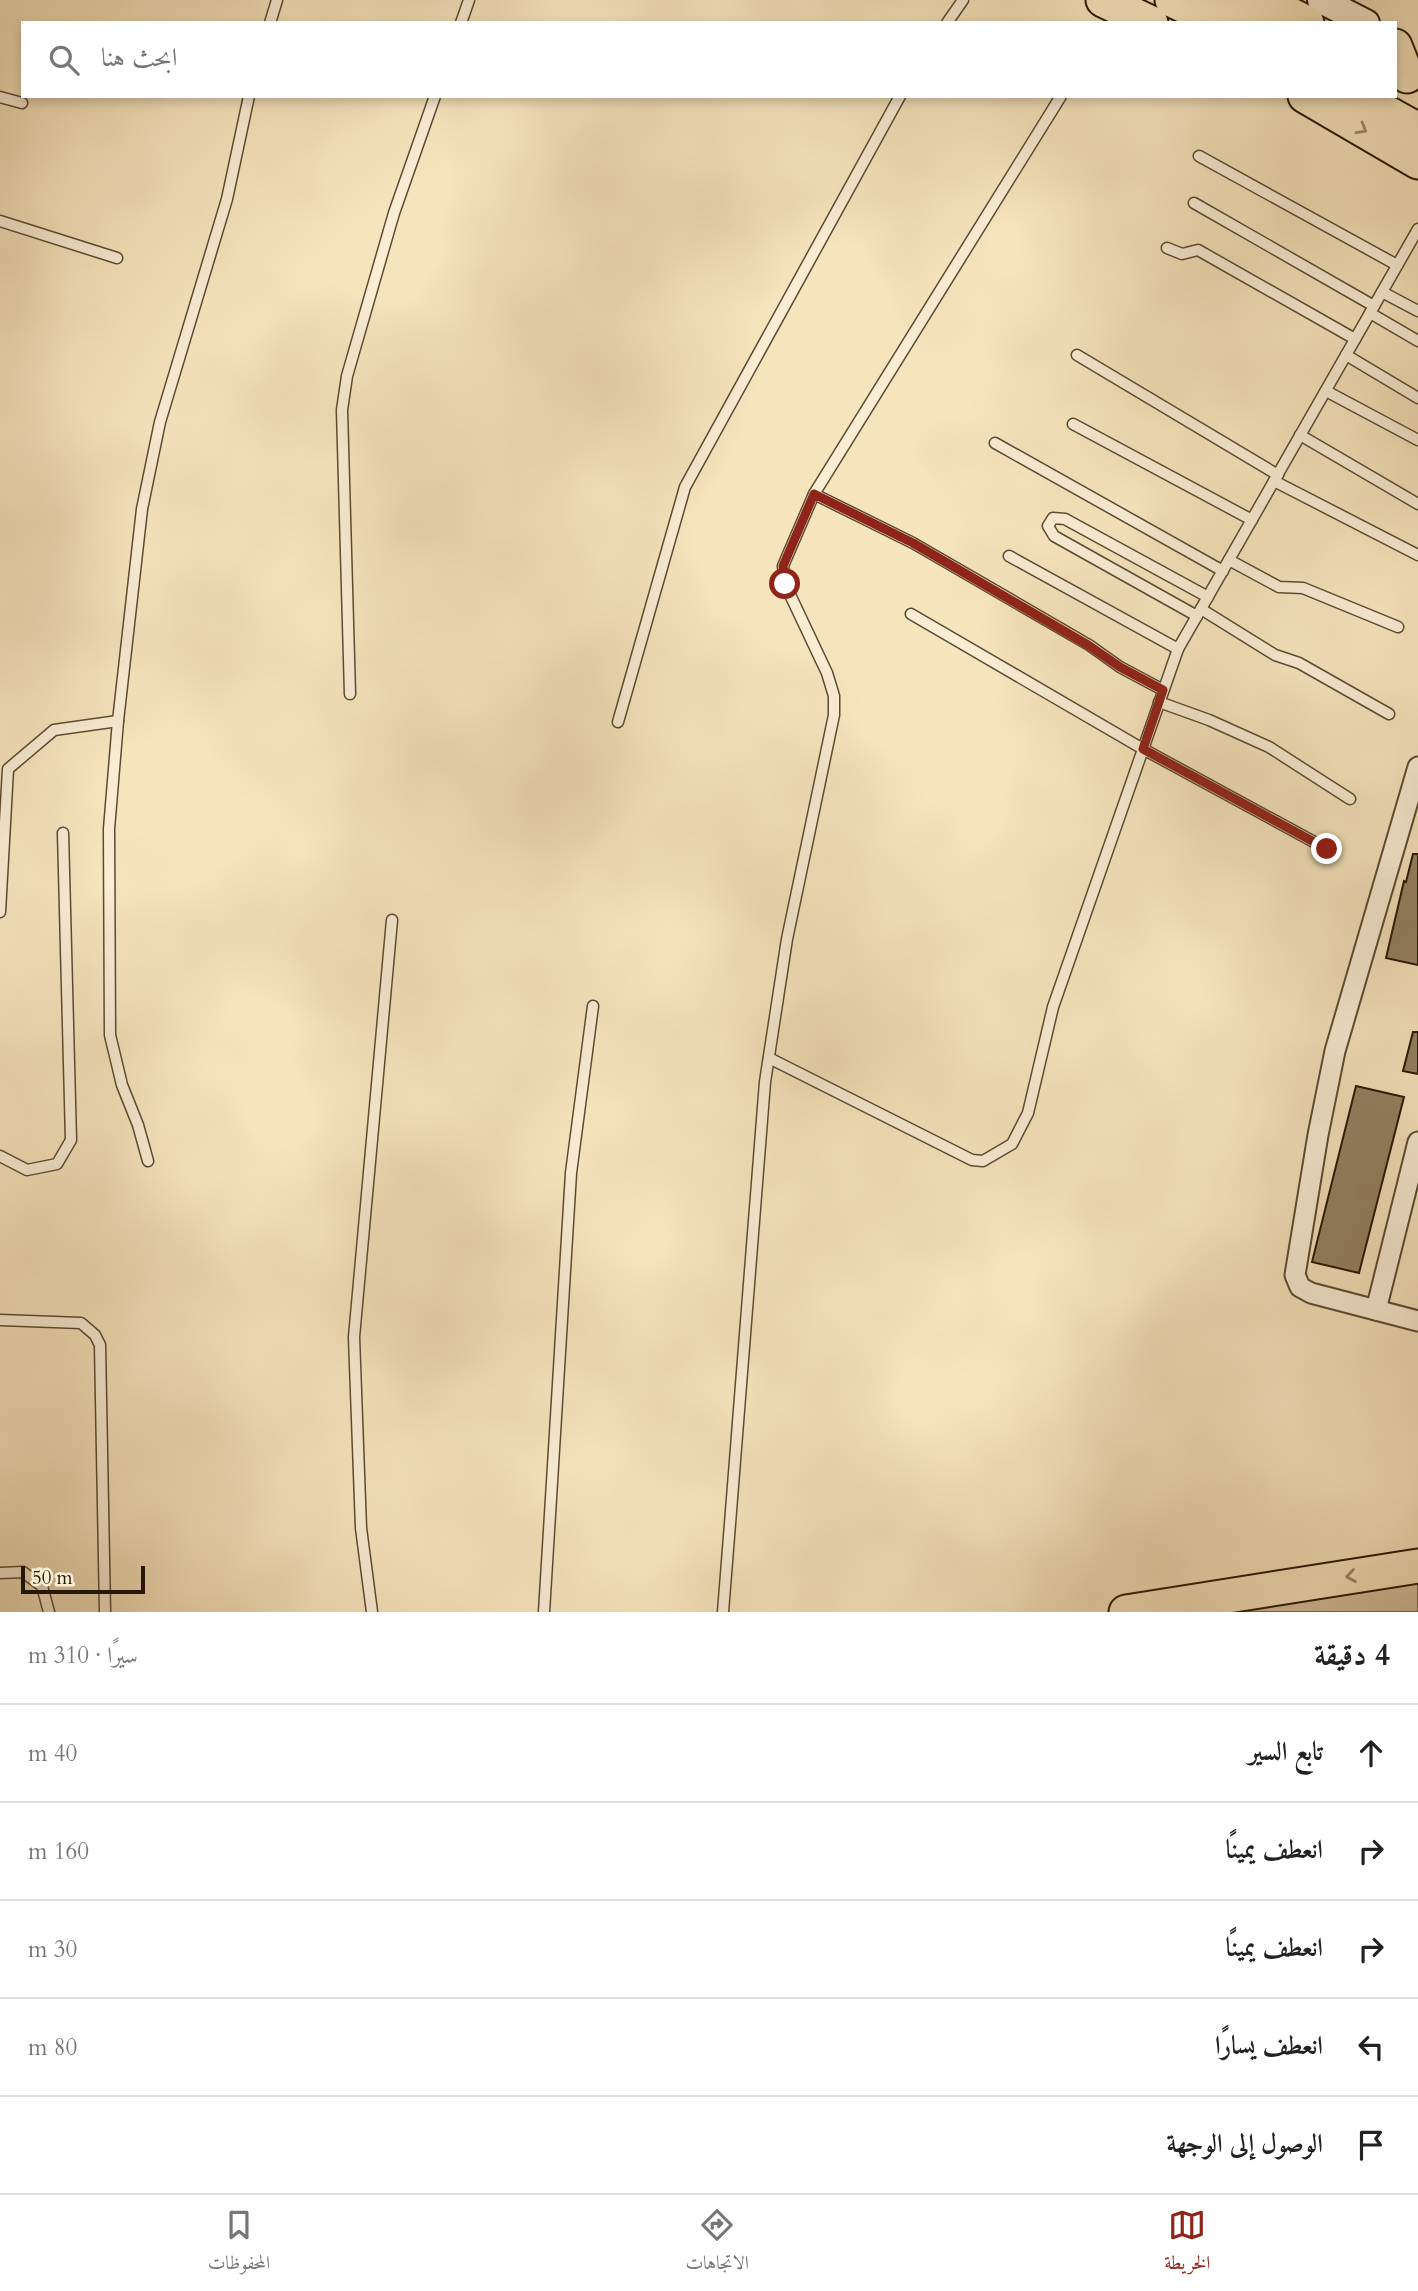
<!DOCTYPE html>
<html lang="ar">
<head>
<meta charset="utf-8">
<style>
	:root { --surface:#fff; --page:#f2f2f2; --text:#222; --muted:#767676; --line:#e0e0e0; --accent:#8f2418 }
	body { margin:0; font-family:Cardo,Amiri,serif; background:var(--page); color:var(--text); direction:rtl }
	.scale { position:absolute; left:21px; bottom:18px; width:124px; box-sizing:border-box; padding-left:7px; border:4px solid #271804; border-top:0; font-size:19px; line-height:24px; white-space:nowrap; color:#271804; -webkit-text-stroke:5px #f9edd4; paint-order:stroke }
	.stop { position:absolute; width:21px; height:21px; margin:-16px; border:5px solid #8f2418; border-radius:50%; background:#fff }
	.stop.end { background:#8f2418; border-color:#fff; box-shadow:0 2px 7px #0008 }
	.list { margin:0; padding:0; list-style:none }
	h2 { display:flex; justify-content:space-between; align-items:center; height:91px; margin:0; padding:0 28px; font-size:30px }
	h2 small { font-size:23px; font-weight:400; color:var(--muted) }
	.list li { display:grid; grid-template-columns:46px 1fr auto; gap:21px; align-items:center; box-sizing:border-box; height:98px; padding:0 28px; border-top:2px solid var(--line) }
	.list b { display:block; font-size:26px; white-space:nowrap }
	.list em { font-size:23px; font-style:normal; color:var(--muted) }
	.icon { flex:none; width:38px; height:38px; fill:none; stroke:currentColor; stroke-width:2; stroke-linecap:round; stroke-linejoin:round }
	.map { position:relative; flex:none; width:1418px; height:1612px; overflow:hidden; direction:ltr }
	.search { position:absolute; background:var(--surface); box-shadow:0 4px 10px #0003; left:21px; right:21px; top:21px; height:77px; display:flex; align-items:center; gap:18px; box-sizing:border-box; padding:0 24px; border-radius:0px; color:var(--muted); font-size:26px }
	.sheet { height:581px; background:var(--surface) }
	nav { display:flex; justify-content:space-around; align-items:center; box-sizing:border-box; height:98px; border-top:2px solid var(--line); background:var(--surface); font-size:19px; color:var(--muted) }
	nav a { display:grid; justify-items:center; gap:4px }
	nav .on { color:var(--accent) }
	.map>svg:first-child { display:block }
</style>
</head>
<body>
<div class="map">
<svg width="1418" height="1612" viewBox="0 0 1418 1612">
	<rect width="100%" height="100%" fill="#f6e4bd"/>
	<filter id="stains"><feTurbulence type="fractalNoise" baseFrequency=".00286" numOctaves="4"/><feColorMatrix values="0 0 0 0 .2 0 0 0 0 .09 0 0 0 0 .02 0 0 0 .5 -.17"/></filter>
	<radialGradient id="worn" r=".72"><stop offset=".6" stop-color="#630" stop-opacity="0"/><stop offset="1" stop-color="#630" stop-opacity=".3"/></radialGradient>
	<polygon fill="#d3c19e" stroke="#7d6c51" stroke-width="2" points="1418,1579 1418,1612 1212,1612"/>
	<g fill="#938264" stroke="#271804" stroke-width="2">
		<polygon points="1413,854 1418,854 1418,965 1386,958 1404,881 1406,882"/>
		<polygon points="1413,1032 1418,1032 1418,1074 1403,1071"/>
		<polygon points="1356,1086 1404,1097 1359,1273 1312,1262"/>
	</g>
	<g fill="none" stroke-linecap="round" stroke-linejoin="round">
		<g stroke="#5b4b32" stroke-width="13">
			<g id="lane">
				<polyline points="270,23 277,0"/>
				<polyline points="461,23 469,0"/>
				<polyline points="947,23 963,0"/>
				<polyline points="0,97 22,103"/>
				<polyline points="1199,156 1397,265"/>
				<polyline points="1194,203 1374,306"/>
				<polyline points="0,221 117,258"/>
				<polyline points="1167,248 1182,254 1198,250 1355,339"/>
				<polyline points="1382,292 1418,311"/>
				<polyline points="1370,313 1418,341"/>
				<polyline points="1077,355 1278,475"/>
				<polyline points="1346,355 1418,398"/>
				<polyline points="1326,391 1418,440"/>
				<polyline points="1073,424 1252,520"/>
				<polyline points="1300,435 1418,504"/>
				<polyline points="995,443 1223,571"/>
				<polyline points="1274,481 1418,555"/>
				<polyline points="814,494 913,543 1089,645 1120,667 1163,690"/>
				<polyline points="1009,556 1178,649"/>
				<polyline points="1229,560 1279,587 1303,588 1398,627"/>
				<polyline points="1201,609 1275,655 1299,663 1389,714"/>
				<polyline points="911,614 1143,749 1327,849"/>
				<polyline points="1197,616 1054,536 1048,526 1053,518 1065,519 1208,597"/>
				<polyline points="350,694 342,410 347,376 394,213 435,96"/>
				<polyline points="1159,702 1209,720 1269,747 1350,799"/>
				<polyline points="618,722 685,487 900,96"/>
				<polyline points="0,912 8,769 54,730 118,721"/>
				<polyline points="769,1058 972,1160 983,1161 1012,1144 1028,1113 1053,1007 1178,649 1418,229"/>
				<polyline points="0,1156 27,1170 57,1164 71,1140 63,833"/>
				<polyline points="148,1161 138,1125 122,1085 110,1035 109,829 118,721 142,509 160,422 227,199 249,96"/>
				<polyline points="0,1320 81,1323 95,1335 100,1345 105,1612"/>
				<polyline points="0,1573 23,1572 42,1586 49,1612"/>
				<polyline points="372,1612 361,1528 354,1337 392,920"/>
				<polyline points="544,1612 571,1173 593,1006"/>
				<polyline points="723,1612 765,1082 787,939 834,715 834,696 827,673 785,584 783,566 814,494 1061,96"/>
			</g>
		</g>
		<g stroke="#5b4b32" stroke-width="23">
			<g id="street">
				<polyline points="1418,767 1335,1051 1318,1135 1295,1275 1300,1287 1311,1293 1418,1321"/>
				<polyline points="1376,1310 1418,1142"/>
			</g>
		</g>
		<g stroke="#271804" stroke-width="30">
			<polyline id="secondary" points="1321,0 1366,23"/>
		</g>
		<g stroke="#271804" stroke-width="37">
			<g id="highway">
				<polyline points="1103,0 1151,23"/>
				<polyline points="1172,0 1220,23"/>
				<polyline points="1215,0 1261,23"/>
				<polyline points="1262,0 1307,23"/>
				<polyline points="1395,46 1407,76"/>
				<polyline points="1305,96 1418,162"/>
				<polyline points="1357,96 1418,130"/>
				<polyline points="1126,1612 1418,1566"/>
			</g>
		</g>
		<use href="#lane" stroke="#f9edd4" stroke-width="10"/>
		<use href="#street" stroke="#f9edd4" stroke-width="19"/>
		<use href="#secondary" stroke="#f9edd4" stroke-width="26"/>
		<use href="#highway" stroke="#f6e4bd" stroke-width="33"/>
	</g>
	<defs><path id="oneway-chevron" d="M-2-3.5L2.5 0L-2 3.5" fill="none" stroke-width="1.6" stroke-linecap="round" stroke-linejoin="round" transform="scale(1.75)"/></defs>
	<g stroke="#99886a">
		<use href="#oneway-chevron" transform="translate(1362 129) rotate(30)"/>
		<use href="#oneway-chevron" transform="translate(1351 1576) rotate(171)"/>
	</g>
	<g fill="none" stroke-linecap="round" stroke-linejoin="round">
		<polyline stroke="#8f2418" stroke-width="9" points="785,584 783,566 814,494 913,543 1088,645 1120,667 1163,690 1143,749 1327,849"/>
	</g>
	<rect width="100%" height="100%" filter="url(#stains)"/>
	<rect width="100%" height="100%" fill="url(#worn)"/>
</svg>
<div class="scale">50 m</div>
<div class="stop" style="left:785px;top:584px"></div>
<div class="stop end" style="left:1327px;top:849px"></div>
<div class="search"><svg class="icon" aria-label="search" viewBox="0 0 24 24"><circle cx="10" cy="10" r="6"/><path d="M15 15l6 6"/></svg>ابحث هنا</div>
</div>
<section class="sheet">
<h2>4 دقيقة<small>سيرًا · 310 m</small></h2>
<ul class="list">
<li><svg class="icon" aria-label="ahead" viewBox="0 0 24 24"><path d="M12 20V5M6 11l6-6 6 6"/></svg><div><b>تابع السير</b></div><em>40 m</em></li>
<li><svg class="icon" aria-label="right" viewBox="0 0 24 24"><path d="M7 20v-9h11M14 6l5 5-5 5"/></svg><div><b>انعطف يمينًا</b></div><em>160 m</em></li>
<li><svg class="icon" aria-label="right" viewBox="0 0 24 24"><path d="M7 20v-9h11M14 6l5 5-5 5"/></svg><div><b>انعطف يمينًا</b></div><em>30 m</em></li>
<li><svg class="icon" aria-label="left" viewBox="0 0 24 24"><path d="M17 20v-9H6M10 6l-5 5 5 5"/></svg><div><b>انعطف يسارًا</b></div><em>80 m</em></li>
<li><svg class="icon" aria-label="arrive" viewBox="0 0 24 24"><path d="M6 21V4h12l-3 4 3 4H6"/></svg><div><b>الوصول إلى الوجهة</b></div></li>
</ul>
</section>
<nav>
<a class="on"><svg class="icon" aria-label="map" viewBox="0 0 24 24"><path d="M3 6l6-2 6 2 6-2v14l-6 2-6-2-6 2zM9 4v14M15 6v14"/></svg>الخريطة</a>
<a><svg class="icon" aria-label="directions" viewBox="0 0 24 24"><path d="M12 3l9 9-9 9-9-9zM9 14v-3h6M13 9l2 2-2 2"/></svg>الاتجاهات</a>
<a><svg class="icon" aria-label="saved" viewBox="0 0 24 24"><path d="M7 4h10v16l-5-4-5 4z"/></svg>المحفوظات</a>
</nav>
</body>
</html>
